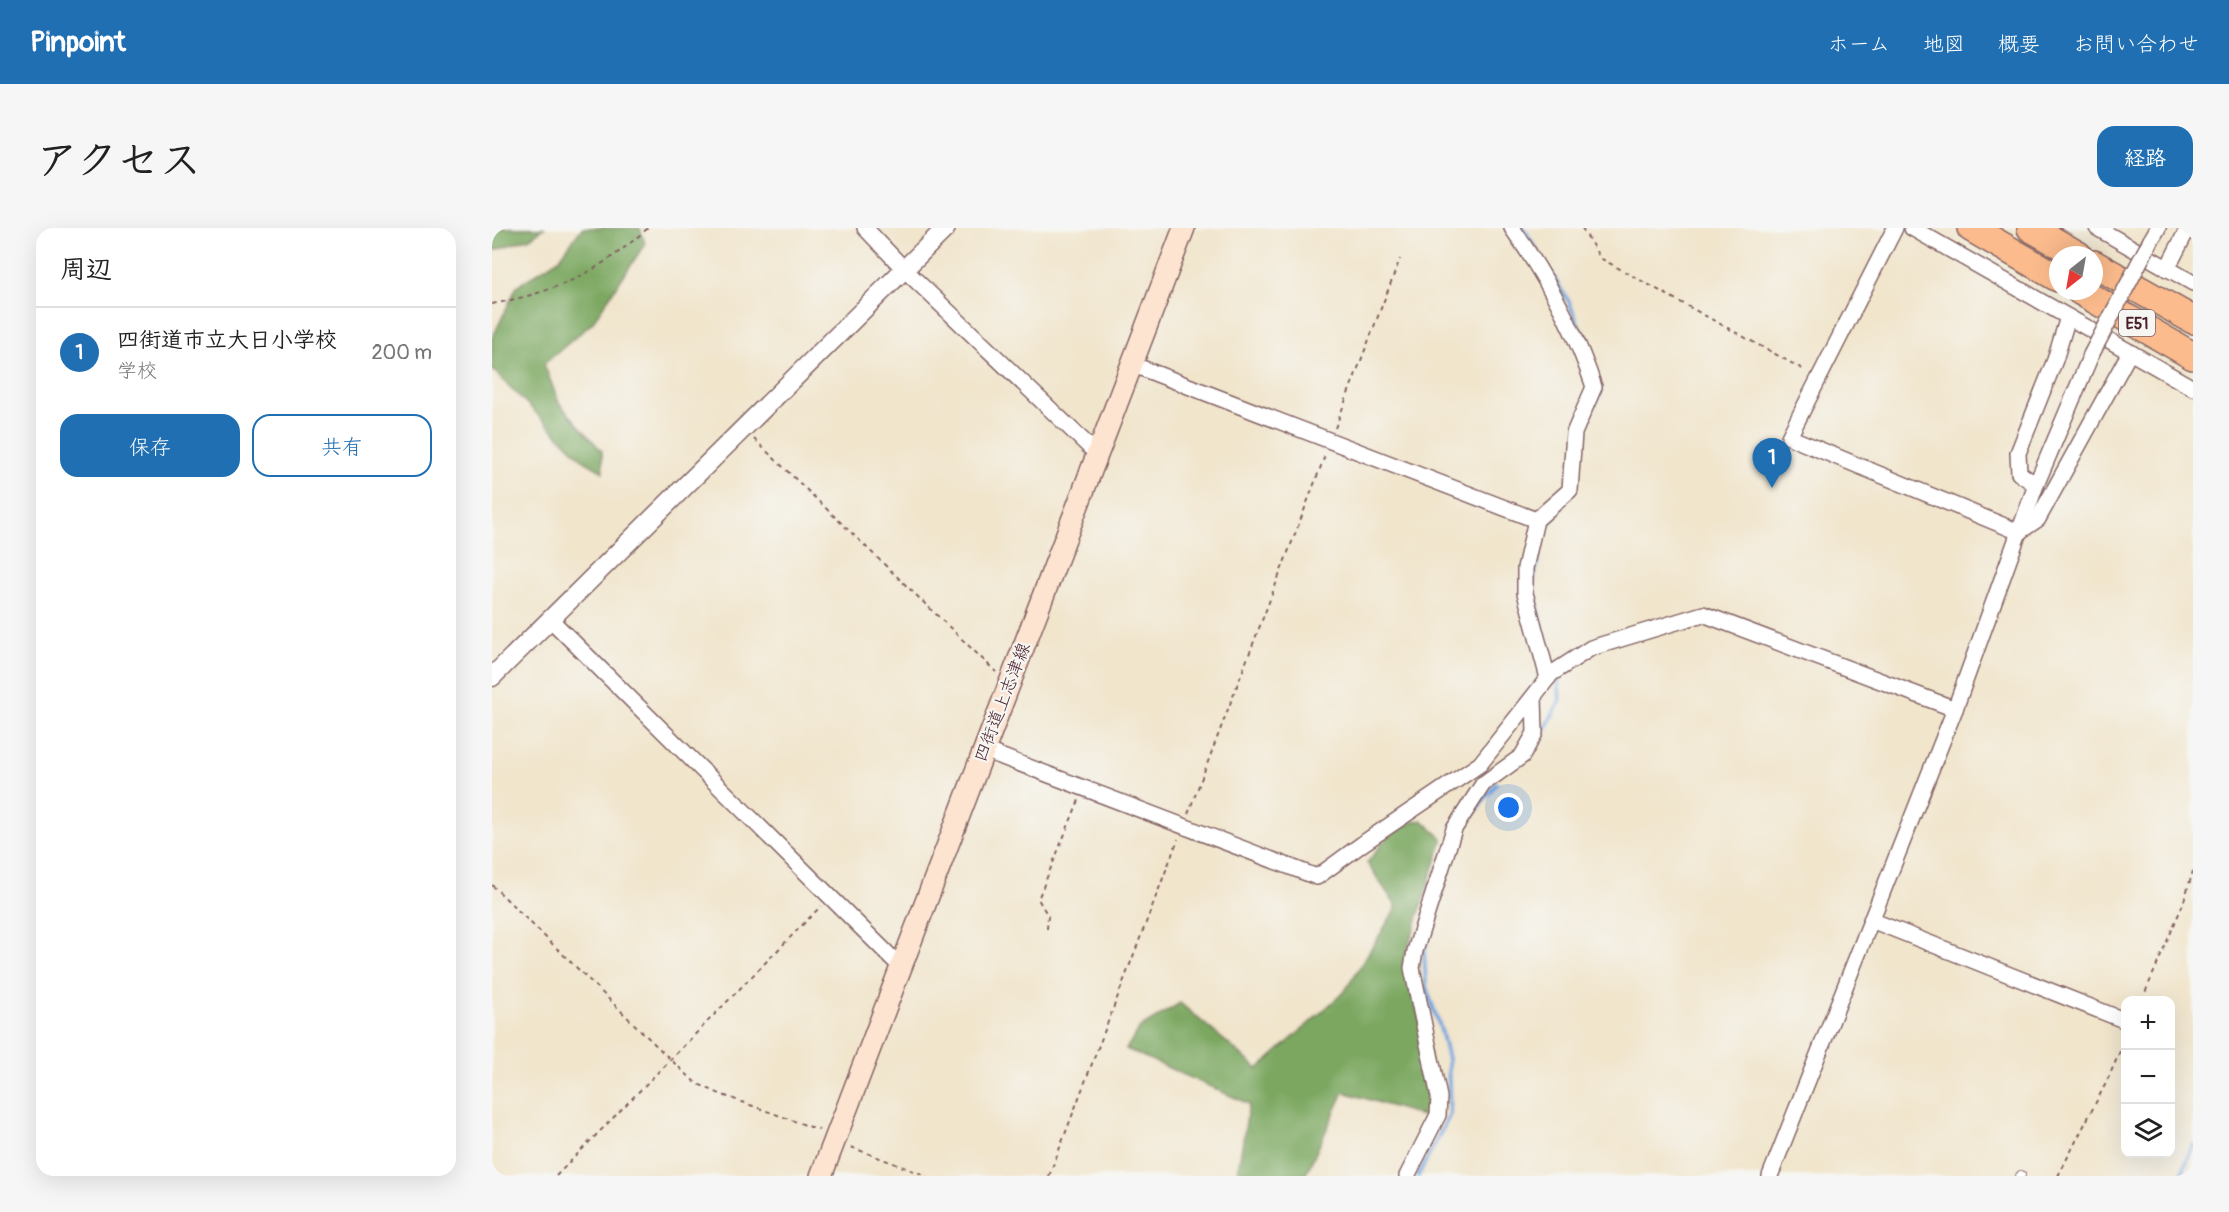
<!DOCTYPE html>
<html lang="ja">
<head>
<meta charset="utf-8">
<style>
	:root { --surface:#fff; --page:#f6f6f6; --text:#222; --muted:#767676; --line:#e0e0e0; --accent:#1f6fb2 }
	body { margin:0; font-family:Pangolin,"Klee One",sans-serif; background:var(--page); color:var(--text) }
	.controls { position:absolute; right:18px; bottom:18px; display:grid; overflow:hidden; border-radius:12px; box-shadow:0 6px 24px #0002 }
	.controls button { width:54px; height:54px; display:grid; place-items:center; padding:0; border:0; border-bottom:2px solid var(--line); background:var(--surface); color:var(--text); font:30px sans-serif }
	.compass { position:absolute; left:1557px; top:18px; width:54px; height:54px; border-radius:50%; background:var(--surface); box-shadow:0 6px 24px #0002; rotate:211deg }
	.you { position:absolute; left:1017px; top:580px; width:21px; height:21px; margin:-15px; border:4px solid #fff; border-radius:50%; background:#1a73e8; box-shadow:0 0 0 9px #1a73e833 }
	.badge { display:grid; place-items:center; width:39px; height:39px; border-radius:50%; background:var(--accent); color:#fff; font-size:20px; font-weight:700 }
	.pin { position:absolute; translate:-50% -50px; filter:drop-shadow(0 2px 3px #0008) }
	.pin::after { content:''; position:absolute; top:32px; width:21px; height:18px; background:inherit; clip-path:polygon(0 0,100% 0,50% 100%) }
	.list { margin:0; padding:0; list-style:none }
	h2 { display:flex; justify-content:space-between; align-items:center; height:78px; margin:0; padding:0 24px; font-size:26px }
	h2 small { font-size:20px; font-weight:400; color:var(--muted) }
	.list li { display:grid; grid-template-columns:39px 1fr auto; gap:18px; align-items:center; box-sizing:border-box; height:90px; padding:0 24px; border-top:2px solid var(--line) }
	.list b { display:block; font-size:22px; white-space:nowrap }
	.list p { margin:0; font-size:20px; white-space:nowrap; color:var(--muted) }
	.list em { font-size:20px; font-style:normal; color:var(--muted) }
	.actions { display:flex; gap:12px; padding:18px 24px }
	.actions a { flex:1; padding:14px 0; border:2px solid var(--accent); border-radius:18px; text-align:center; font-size:21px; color:var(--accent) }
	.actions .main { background:var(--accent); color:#fff }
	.icon { flex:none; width:33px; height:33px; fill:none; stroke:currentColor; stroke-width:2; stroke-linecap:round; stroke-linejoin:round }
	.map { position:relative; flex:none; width:1701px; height:948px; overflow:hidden; border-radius:18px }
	header { display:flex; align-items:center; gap:36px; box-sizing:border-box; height:84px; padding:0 30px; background:var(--accent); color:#fff }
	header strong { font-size:28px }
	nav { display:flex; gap:33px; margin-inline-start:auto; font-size:21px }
	.intro { display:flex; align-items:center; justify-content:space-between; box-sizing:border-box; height:144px; padding:0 36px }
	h1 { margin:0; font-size:42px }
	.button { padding:15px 27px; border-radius:18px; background:var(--accent); color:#fff; font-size:21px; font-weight:700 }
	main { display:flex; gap:36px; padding:0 36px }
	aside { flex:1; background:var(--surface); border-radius:18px; box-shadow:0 6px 24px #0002 }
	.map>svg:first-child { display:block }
</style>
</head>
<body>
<header>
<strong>Pinpoint</strong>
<nav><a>ホーム</a><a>地図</a><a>概要</a><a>お問い合わせ</a></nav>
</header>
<div class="intro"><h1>アクセス</h1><a class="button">経路</a></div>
<main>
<aside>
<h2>周辺<small></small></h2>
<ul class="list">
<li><span class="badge">1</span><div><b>四街道市立大日小学校</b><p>学校</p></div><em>200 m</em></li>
</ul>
<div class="actions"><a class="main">保存</a><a>共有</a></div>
</aside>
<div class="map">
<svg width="1701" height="948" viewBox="0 0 1701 948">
	<rect width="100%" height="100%" fill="#f6f6f2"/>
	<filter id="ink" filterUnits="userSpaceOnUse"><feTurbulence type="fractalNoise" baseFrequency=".0167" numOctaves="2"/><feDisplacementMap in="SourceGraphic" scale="12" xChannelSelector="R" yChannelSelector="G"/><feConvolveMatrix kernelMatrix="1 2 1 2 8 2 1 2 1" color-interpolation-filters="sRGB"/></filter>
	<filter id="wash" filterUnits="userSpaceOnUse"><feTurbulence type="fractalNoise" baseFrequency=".008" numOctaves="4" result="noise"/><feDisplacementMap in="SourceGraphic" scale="24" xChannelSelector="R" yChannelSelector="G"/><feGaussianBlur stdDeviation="1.35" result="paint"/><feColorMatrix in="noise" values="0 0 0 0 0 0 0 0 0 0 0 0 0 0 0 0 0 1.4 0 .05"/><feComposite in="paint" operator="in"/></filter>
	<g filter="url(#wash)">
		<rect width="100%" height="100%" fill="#f1e5cc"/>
		<g fill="#7ba760" stroke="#626346" stroke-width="1.5">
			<polygon points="0,0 52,0 38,10 0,23"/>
			<polygon points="90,0 148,0 153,16 100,95 52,136 67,175 110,223 111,244 92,233 0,141 0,111 25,58 67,31"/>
			<path d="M930,592L951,611L911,735L938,827L934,889L852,864L813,948H745L757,876L634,821L648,800L688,775L766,841L853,763L905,679L875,635C892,613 901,597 930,592Z"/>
		</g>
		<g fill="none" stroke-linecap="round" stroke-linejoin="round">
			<g stroke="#77a6e0" stroke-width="4">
				<polyline points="1031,0 1077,74 1099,129"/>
				<polyline points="1101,179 1109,164 1108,159"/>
				<polyline points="1052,408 1041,357 1051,303 1073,275"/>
				<polyline points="1048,510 1068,473 1066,448"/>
				<polyline points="971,600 1004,555"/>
				<polyline points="926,948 958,886 956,831 949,802 934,759 932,723 951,660"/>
				<polyline points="1689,948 1701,917"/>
			</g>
		</g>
	</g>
	<g filter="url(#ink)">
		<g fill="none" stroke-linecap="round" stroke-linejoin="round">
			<g stroke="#846463" stroke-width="10">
				<polyline id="service" points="1528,948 1529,947"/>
			</g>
			<g stroke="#846463" stroke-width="18">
				<g id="minor">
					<polyline points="373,0 412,41 605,226"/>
					<path d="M1020,0C1055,50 1083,101 1102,159L1082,205L1078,262L1044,292L1033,340V365L1056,450"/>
					<polyline points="1403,0 1297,209 1527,304 1546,291 1638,124"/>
					<polyline points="1420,0 1701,160"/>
					<polyline points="1605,0 1701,55"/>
					<polyline points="1659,12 1666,0"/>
					<polyline points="1675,41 1696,0"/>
					<polyline points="639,136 1044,292"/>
					<polyline points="1544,257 1527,245 1526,225 1563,132 1576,89"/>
					<polyline points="58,391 409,739"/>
					<polyline points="492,522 825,649 873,614 988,536 1059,446 1099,420 1211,386 1463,481"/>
					<polyline points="1379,692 1634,793"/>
					<polyline points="915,948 946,887 947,869 920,740 923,723 962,601 991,556 1030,528 1043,505 1042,469"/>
					<polyline points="1278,948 1463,481 1544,257 1599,127"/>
				</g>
			</g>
			<g stroke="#846463" stroke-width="21">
				<polyline id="tertiary" points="0,449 454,0"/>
			</g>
			<g stroke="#846463" stroke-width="24">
				<polyline id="secondary" points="329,948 692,0"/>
			</g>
			<g stroke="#846463" stroke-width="30">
				<g id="motorway">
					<polyline points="1479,0 1566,50"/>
					<polyline points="1539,0 1586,27"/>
					<polyline points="1602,36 1701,92"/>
					<polyline points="1588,63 1701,128"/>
				</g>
			</g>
			<g stroke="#846463" stroke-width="2" stroke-dasharray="4.5 4.5" stroke-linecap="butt">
				<polyline points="1090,0 1108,30 1314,143"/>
				<path d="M0,76C67,63 104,46 156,0"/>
				<polyline points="843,200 908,31"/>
				<polyline points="262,211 504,444"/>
				<polyline points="696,586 834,225"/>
				<polyline points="0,657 178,831 204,855 228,866 327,902"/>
				<polyline points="555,701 556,688 546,671 587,572"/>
				<polyline points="1650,772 1691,676 1701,643"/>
				<polyline points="359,919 435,948"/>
				<polyline points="64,948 329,678"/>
				<polyline points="557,948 686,611"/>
				<polyline points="1566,948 1614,855 1634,810"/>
			</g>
			<use href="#service" stroke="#fff" stroke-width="8"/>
			<use href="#minor" stroke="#fff" stroke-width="15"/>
			<use href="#tertiary" stroke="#fff" stroke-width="18"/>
			<use href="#secondary" stroke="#fde4d1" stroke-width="21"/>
			<use href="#motorway" stroke="#fbbb8c" stroke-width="27"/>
			<g stroke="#846463" stroke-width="18" stroke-linecap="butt">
				<polyline id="minor-bridge" points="1599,127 1659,12"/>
			</g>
			<use href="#minor-bridge" stroke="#fff" stroke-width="15"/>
		</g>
	</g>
	<g text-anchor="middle" stroke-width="4.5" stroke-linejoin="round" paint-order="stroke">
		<rect fill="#f6f6f2" stroke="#7e6067" stroke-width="1.5" x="1627" y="82" width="36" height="26" rx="4.5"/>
		<g font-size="16" font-weight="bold" fill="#4a1f2b">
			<text x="1645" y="101">E51</text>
		</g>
		<g font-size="18" fill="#4a1f2b" stroke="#f6f6f2">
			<text transform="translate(510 474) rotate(-69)" y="6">四街道上志津線</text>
		</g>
	</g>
</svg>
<div class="controls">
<button>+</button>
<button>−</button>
<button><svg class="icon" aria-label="layers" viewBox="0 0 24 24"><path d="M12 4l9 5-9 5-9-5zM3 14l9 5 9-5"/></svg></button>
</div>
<svg class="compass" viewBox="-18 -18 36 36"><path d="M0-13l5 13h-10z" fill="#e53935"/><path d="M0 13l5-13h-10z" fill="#767676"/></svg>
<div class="you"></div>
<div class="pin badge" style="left:1280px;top:260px">1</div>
</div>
</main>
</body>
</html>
